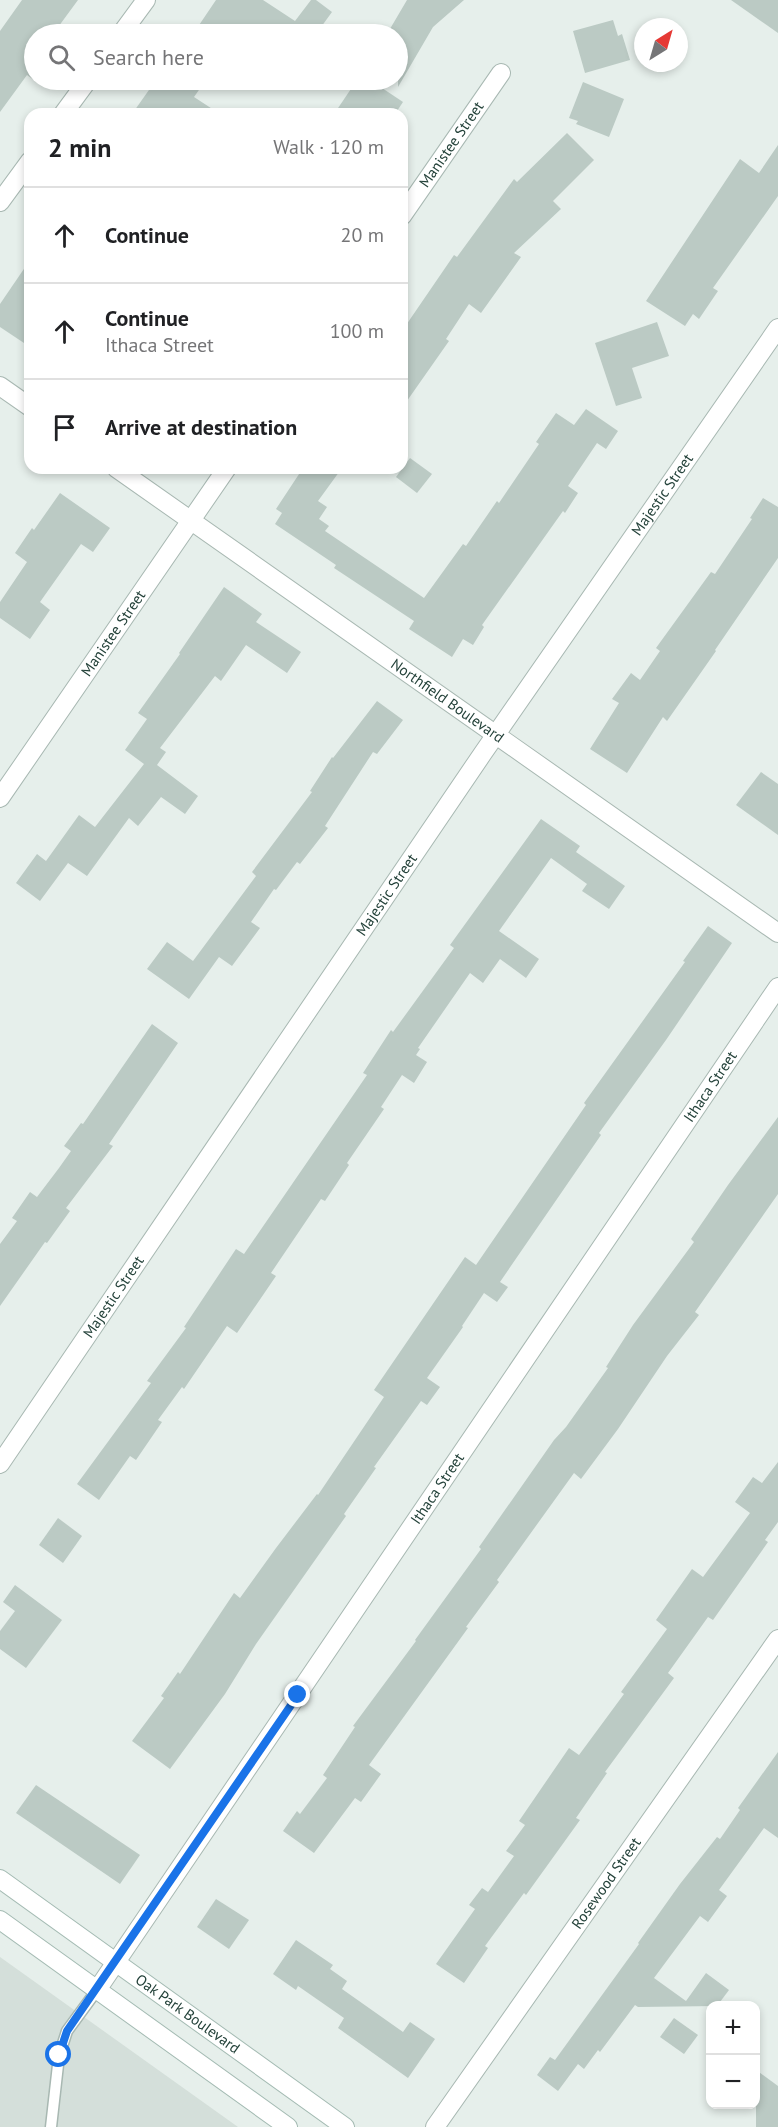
<!DOCTYPE html>
<html lang="en">
<head>
<meta charset="utf-8">
<style>
	:root { --surface:#fff; --page:#f2f2f2; --text:#202124; --muted:#757577; --line:#e0e0e0 }
	body { margin:0; font-family:"PT Sans",sans-serif; background:var(--page); color:var(--text) }
	.controls { position:absolute; right:18px; bottom:18px; display:grid; overflow:hidden; border-radius:12px; box-shadow:0 3px 9px #0003 }
	.controls button { width:54px; height:54px; display:grid; place-items:center; padding:0; border:0; border-bottom:2px solid var(--line); background:var(--surface); color:var(--text); font:30px sans-serif }
	.compass { position:absolute; left:634px; top:18px; width:54px; height:54px; border-radius:50%; background:var(--surface); box-shadow:0 3px 9px #0003; rotate:37deg }
	.stop { position:absolute; width:18px; height:18px; margin:-14px; border:4px solid #1a73e8; border-radius:50%; background:#fff }
	.stop.end { background:#1a73e8; border-color:#fff; box-shadow:0 2px 6px #0008 }
	.list { margin:0; padding:0; list-style:none }
	h2 { display:flex; justify-content:space-between; align-items:center; height:78px; margin:0; padding:0 24px; font-size:26px }
	h2 small { font-size:20px; font-weight:400; color:var(--muted) }
	.list li { display:grid; grid-template-columns:39px 1fr auto; gap:18px; align-items:center; box-sizing:border-box; height:96px; padding:0 24px; border-top:2px solid var(--line) }
	.list b { display:block; font-size:22px; white-space:nowrap }
	.list p { margin:0; font-size:20px; white-space:nowrap; color:var(--muted) }
	.list em { font-size:20px; font-style:normal; color:var(--muted) }
	.icon { flex:none; width:33px; height:33px; fill:none; stroke:currentColor; stroke-width:2; stroke-linecap:round; stroke-linejoin:round }
	.map { position:relative; flex:none; width:778px; height:2127px; overflow:hidden }
	.search { position:absolute; background:var(--surface); box-shadow:0 3px 9px #0003; left:24px; top:24px; width:384px; height:66px; display:flex; align-items:center; gap:15px; box-sizing:border-box; padding:0 21px; border-radius:33px; color:var(--muted); font-size:22px }
	.panel { position:absolute; background:var(--surface); box-shadow:0 3px 9px #0003; left:24px; top:108px; width:384px; height:366px; border-radius:18px }
	.map>svg:first-child { display:block }
</style>
</head>
<body>
<div class="map">
<svg width="778" height="2127" viewBox="0 0 778 2127">
	<rect width="100%" height="100%" fill="#e6efeb"/>
	<polygon fill="#d4dfda" points="0,1957 238,2127 0,2127"/>
	<g fill="#bbcac4">
		<polygon points="22,0 78,0 53,34 34,34 34,80 27,75 0,112 0,31"/>
		<polygon points="216,0 263,0 295,21 311,0 316,0 332,12 316,34 193,34"/>
		<polygon points="407,0 464,0 433,27 398,87 398,34 387,34"/>
		<polygon points="731,0 778,0 778,33"/>
		<polygon points="613,20 618,36 622,34 630,60 585,73 573,31"/>
		<polygon points="156,80 206,80 194,97 220,114 132,114"/>
		<polygon points="357,80 370,80 403,102 395,114 334,114"/>
		<polygon points="583,82 624,99 609,137 576,124 578,121 569,118"/>
		<polygon points="567,133 594,160 553,201 561,209 514,253 521,257 481,313 469,304 446,339 449,341 402,408 402,331 454,255 457,257 514,179 517,182"/>
		<polygon points="778,145 778,196 713,288 718,291 699,319 693,314 685,326 646,301 740,159 759,173"/>
		<polygon points="30,260 30,347 0,327 0,304"/>
		<polygon points="657,322 669,356 632,368 642,398 616,406 595,343"/>
		<polygon points="586,409 618,431 606,449 597,443 568,486 578,493 565,513 563,511 482,625 484,627 473,645 463,639 452,657 409,629 414,621 334,568 336,565 275,524 282,513 276,509 303,468 342,468 318,501 327,507 319,519 329,526 325,531 424,598 463,544 466,546 497,501 499,503 539,444 536,442 556,413 574,425"/>
		<polygon points="410,458 432,474 417,493 396,477"/>
		<polygon points="60,493 110,528 93,552 81,544 40,602 50,610 30,639 0,618 0,602 27,562 15,553 32,528 34,530"/>
		<polygon points="763,498 778,507 778,558 715,650 716,651 667,721 663,717 627,773 590,749 619,703 612,699 631,673 640,680 660,651 656,648 711,572 715,574 752,519 750,518"/>
		<polygon points="224,587 262,614 256,622 301,652 287,673 246,645 221,681 215,676 160,748 166,752 157,765 198,796 185,814 161,797 138,826 129,818 87,876 68,863 40,901 16,883 37,854 46,861 79,815 95,827 144,764 125,750 147,719 138,713 180,654 179,653"/>
		<polygon points="377,701 403,720 377,754 373,752 325,826 328,828 300,864 297,862 276,890 274,889 251,922 260,928 232,966 219,957 189,999 147,969 167,942 193,961 256,876 252,872 312,792 310,791 332,757 333,758"/>
		<polygon points="761,772 778,784 778,835 736,805"/>
		<polygon points="541,819 580,846 576,852 625,886 609,909 582,891 587,884 551,858 499,931 539,959 526,978 500,959 483,983 470,973 418,1048 420,1049 416,1055 427,1062 414,1083 402,1075 381,1107 384,1109 347,1163 349,1165 325,1201 321,1199 271,1273 276,1276 237,1333 227,1326 184,1389 182,1387 158,1420 162,1422 136,1460 130,1456 99,1500 77,1484 151,1383 147,1381 186,1328 184,1327 236,1249 244,1254 367,1075 363,1073 391,1030 393,1032 454,948 450,945"/>
		<polygon points="708,926 732,943 666,1040 599,1133 601,1135 500,1282 508,1287 497,1302 484,1293 462,1326 463,1327 427,1378 440,1387 427,1405 421,1401 374,1467 376,1468 344,1514 346,1516 256,1644 225,1694 170,1769 132,1741 164,1698 161,1696 178,1672 180,1674 234,1593 240,1598 276,1548 317,1494 318,1495 384,1397 374,1390 465,1257 476,1265 586,1105 584,1103 685,962 683,961"/>
		<polygon points="152,1024 178,1043 109,1144 113,1146 66,1208 70,1211 47,1243 45,1242 0,1306 0,1244 17,1221 12,1218 30,1192 37,1197 59,1168 71,1151 64,1146 81,1123 83,1124"/>
		<polygon points="778,1117 778,1194 695,1312 699,1315 667,1356 618,1429 581,1479 574,1473 497,1580 499,1582 466,1627 468,1628 369,1765 381,1774 361,1802 355,1798 314,1853 283,1831 297,1811 300,1814 327,1778 323,1775 355,1727 353,1726 416,1641 415,1640 481,1549 479,1547 554,1440 566,1427 608,1368 606,1367 633,1325 694,1242 691,1239 728,1185"/>
		<polygon points="778,1462 778,1522 765,1540 768,1542 713,1620 708,1617 668,1673 674,1678 605,1772 607,1773 576,1818 580,1820 526,1895 524,1893 485,1946 488,1948 464,1983 436,1964 475,1909 469,1905 482,1888 488,1892 514,1856 506,1851 525,1825 519,1821 569,1748 579,1755 624,1694 621,1692 667,1629 656,1620 692,1569 703,1577 750,1513 735,1502 753,1477 762,1483"/>
		<polygon points="58,1518 82,1536 63,1563 39,1545"/>
		<polygon points="15,1585 62,1620 26,1668 0,1649 0,1631 15,1611 3,1602"/>
		<polygon points="778,1752 778,1838 764,1828 719,1890 727,1896 708,1922 700,1916 654,1978 686,2001 706,1973 729,1990 717,2006 638,2007 635,2005 600,2052 598,2050 584,2069 578,2064 558,2091 537,2075 550,2057 555,2060 639,1944 638,1943 680,1884 717,1837 720,1839 740,1810 738,1808"/>
		<polygon points="36,1785 140,1855 120,1884 16,1813"/>
		<polygon points="216,1899 249,1920 229,1949 197,1927"/>
		<polygon points="296,1940 333,1965 330,1969 347,1981 342,1989 403,2032 410,2022 435,2039 408,2078 338,2028 344,2018 298,1986 296,1990 273,1974"/>
		<polygon points="674,2018 698,2035 684,2054 660,2037"/>
		<polygon points="756,2070 778,2086 778,2127 756,2127"/>
	</g>
	<g fill="none" stroke-linecap="round" stroke-linejoin="round">
		<g stroke="#a8b8b2" stroke-width="13">
			<polyline id="lane" points="51,2127 59,2056 67,2031 97,1990"/>
		</g>
		<g stroke="#a8b8b2" stroke-width="20">
			<g id="street">
				<polyline points="121,34 146,0"/>
				<polyline points="63,114 88,80"/>
				<polyline points="0,202 30,161"/>
				<path id="s1" d="M402,216L501,73"/>
				<polyline points="0,386 30,407"/>
				<path id="s2" d="M116,468L778,933"/>
				<path id="s3" d="M0,798L227,468"/>
				<path id="s4" d="M0,1464L483,753L778,328"/>
				<path id="s5" d="M97,1990L778,987"/>
				<path id="s6" d="M435,2127L778,1639"/>
			</g>
		</g>
		<g stroke="#a4bbb3" stroke-width="20">
			<g id="secondary">
				<path id="s7" d="M0,1879L345,2127"/>
				<polyline points="0,1920 288,2127"/>
			</g>
		</g>
		<use href="#lane" stroke="#fff" stroke-width="10"/>
		<use href="#street" stroke="#fff" stroke-width="18"/>
		<use href="#secondary" stroke="#fff" stroke-width="18"/>
	</g>
	<g fill="none" stroke-linecap="round" stroke-linejoin="round">
		<polyline stroke="#1a73e8" stroke-width="8" points="59,2055 67,2031 298,1695"/>
	</g>
	<g text-anchor="middle" stroke-width="4.5" stroke-linejoin="round" paint-order="stroke">
		<g font-size="15" fill="#24423a" stroke="#f7fbf9">
			<text dy="5" stroke="none"><textPath href="#s1" startOffset="87">Manistee Street</textPath></text>
			<text dy="5" stroke="none"><textPath href="#s4" startOffset="1174">Majestic Street</textPath></text>
			<text dy="5" stroke="none"><textPath href="#s3" startOffset="200">Manistee Street</textPath></text>
			<text dy="5" stroke="none"><textPath href="#s2" startOffset="405">Northfield Boulevard</textPath></text>
			<text dy="5" stroke="none"><textPath href="#s4" startOffset="688">Majestic Street</textPath></text>
			<text dy="5" stroke="none"><textPath href="#s5" startOffset="1092">Ithaca Street</textPath></text>
			<text dy="5" stroke="none"><textPath href="#s4" startOffset="202">Majestic Street</textPath></text>
			<text dy="5" stroke="none"><textPath href="#s5" startOffset="606">Ithaca Street</textPath></text>
			<text dy="5" stroke="none"><textPath href="#s6" startOffset="298">Rosewood Street</textPath></text>
			<text dy="5" stroke="none"><textPath href="#s7" startOffset="231">Oak Park Boulevard</textPath></text>
		</g>
	</g>
</svg>
<div class="controls">
<button>+</button>
<button>−</button>
</div>
<svg class="compass" viewBox="-18 -18 36 36"><path d="M0-13l5 13h-10z" fill="#e53935"/><path d="M0 13l5-13h-10z" fill="#757577"/></svg>
<div class="stop" style="left:59px;top:2055px"></div>
<div class="stop end" style="left:298px;top:1695px"></div>
<div class="search"><svg class="icon" aria-label="search" viewBox="0 0 24 24"><circle cx="10" cy="10" r="6"/><path d="M15 15l6 6"/></svg>Search here</div>
<section class="panel">
<h2>2 min<small>Walk · 120 m</small></h2>
<ul class="list">
<li><svg class="icon" aria-label="ahead" viewBox="0 0 24 24"><path d="M12 20V5M6 11l6-6 6 6"/></svg><div><b>Continue</b></div><em>20 m</em></li>
<li><svg class="icon" aria-label="ahead" viewBox="0 0 24 24"><path d="M12 20V5M6 11l6-6 6 6"/></svg><div><b>Continue</b><p>Ithaca Street</p></div><em>100 m</em></li>
<li><svg class="icon" aria-label="arrive" viewBox="0 0 24 24"><path d="M6 21V4h12l-3 4 3 4H6"/></svg><div><b>Arrive at destination</b></div></li>
</ul>
</section>
</div>
</body>
</html>
